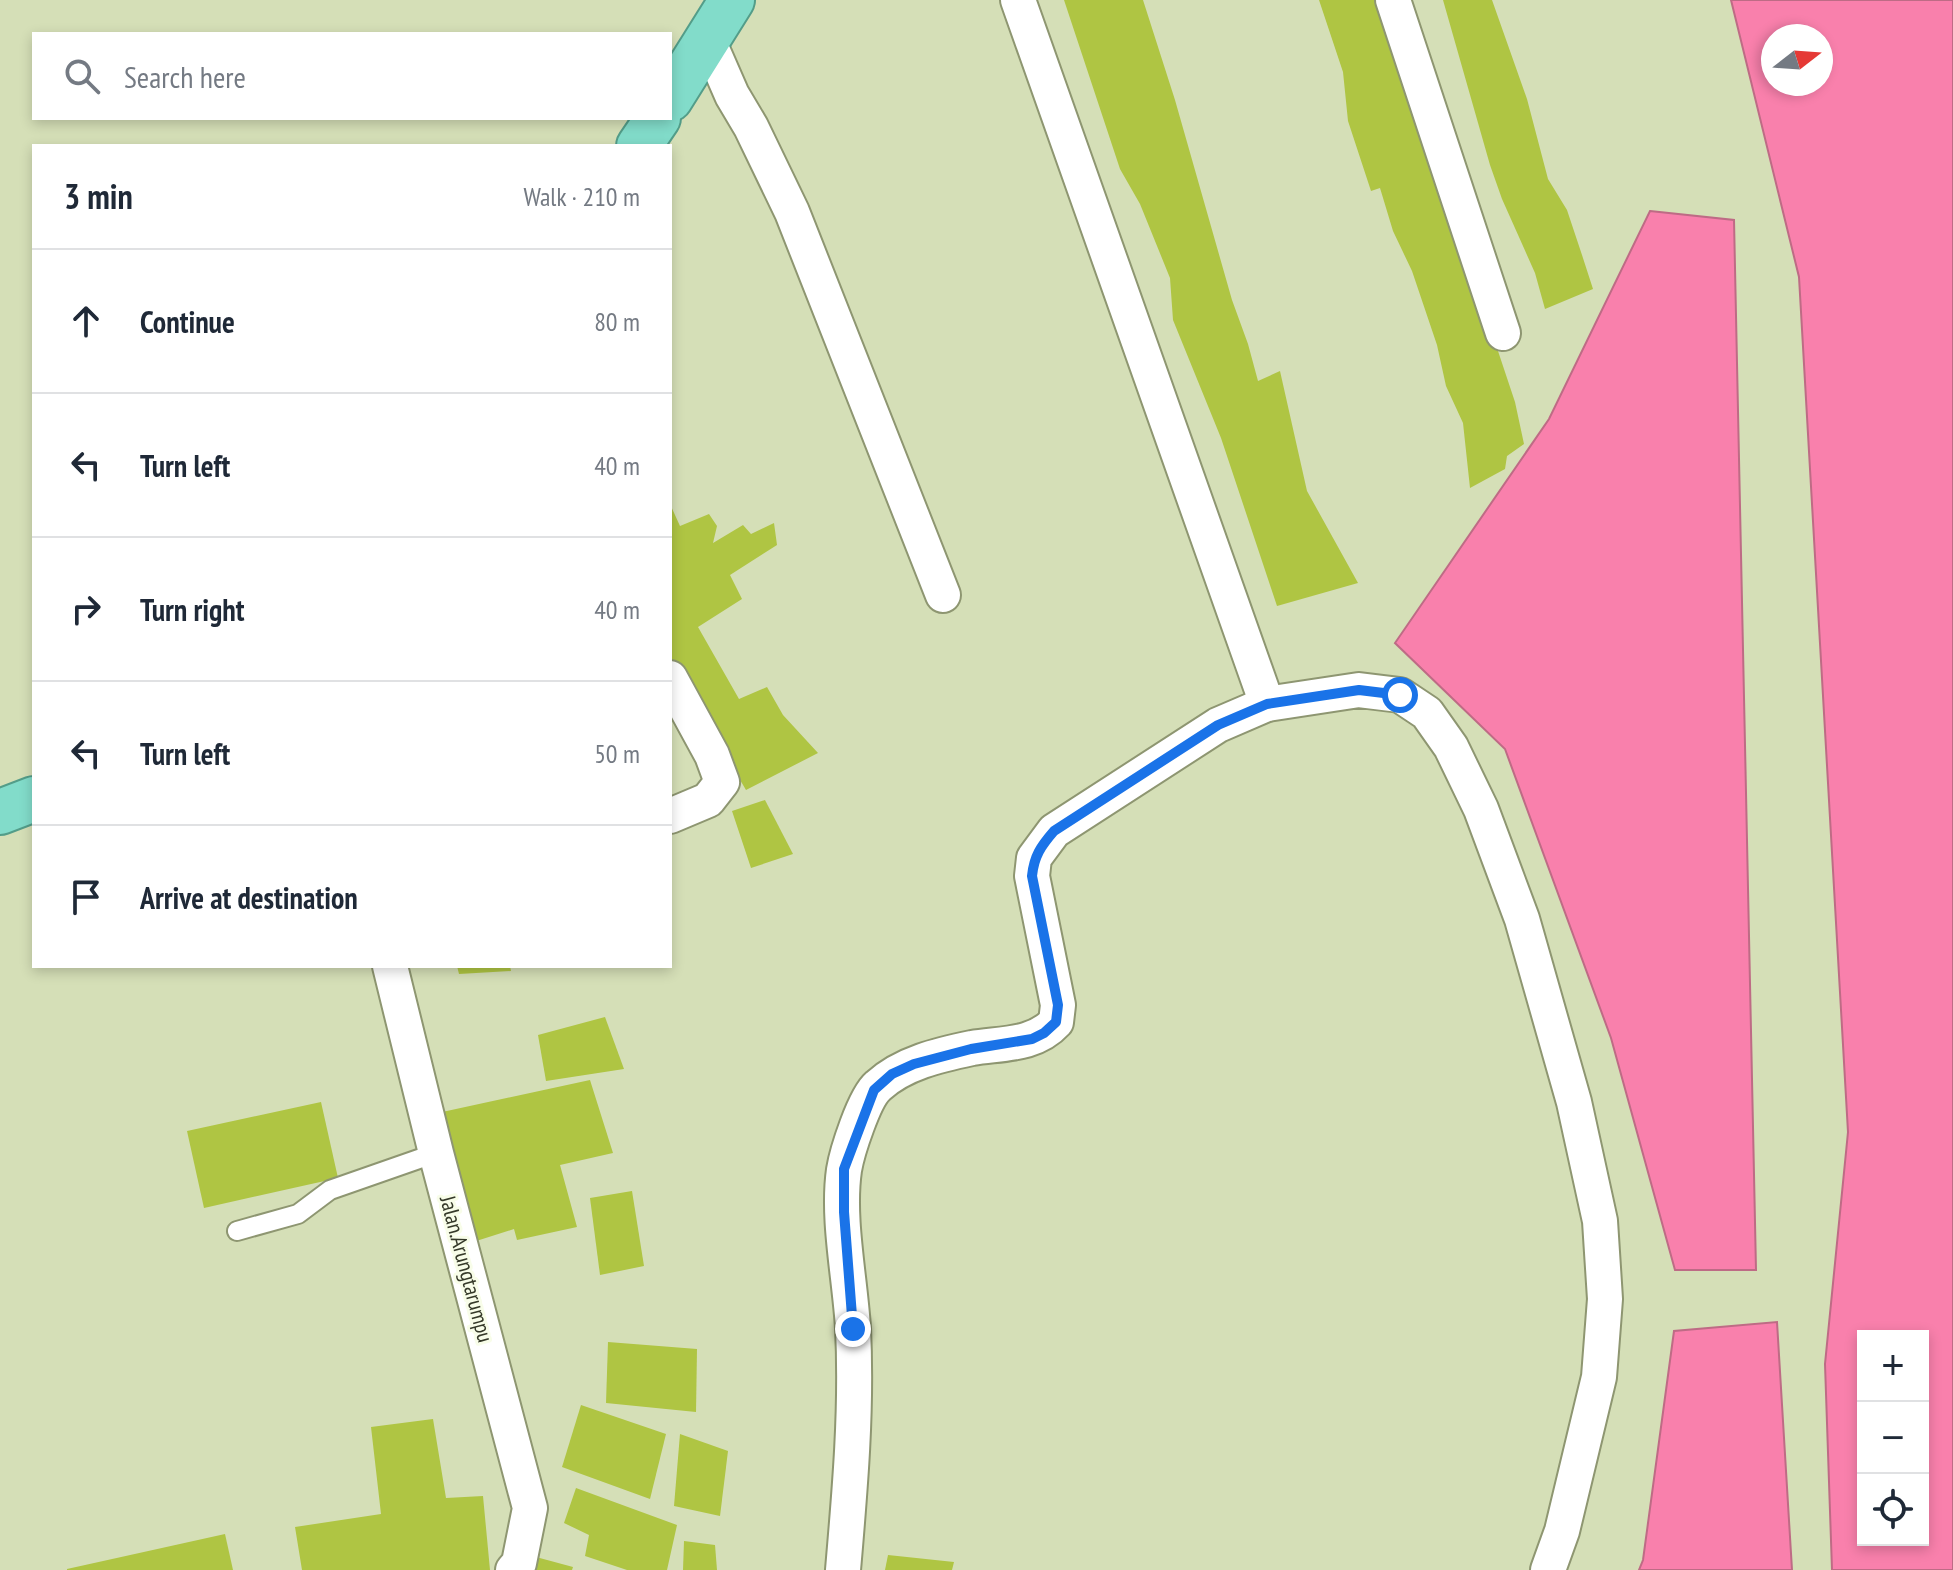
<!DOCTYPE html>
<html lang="en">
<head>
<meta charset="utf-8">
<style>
	:root { --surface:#fff; --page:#f6f6f7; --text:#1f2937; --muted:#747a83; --line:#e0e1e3 }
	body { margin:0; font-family:"PT Sans Narrow",sans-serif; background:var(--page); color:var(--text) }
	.controls { position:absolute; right:24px; bottom:24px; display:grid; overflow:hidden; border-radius:0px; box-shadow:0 4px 12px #0003 }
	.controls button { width:72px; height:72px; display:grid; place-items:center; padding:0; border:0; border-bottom:2px solid var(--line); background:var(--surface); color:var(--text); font:40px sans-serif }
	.compass { position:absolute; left:1761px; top:24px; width:72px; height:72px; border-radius:50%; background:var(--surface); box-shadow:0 4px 12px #0003; rotate:73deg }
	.stop { position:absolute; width:24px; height:24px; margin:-18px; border:6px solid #1a73e8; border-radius:50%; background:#fff }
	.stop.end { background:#1a73e8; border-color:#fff; box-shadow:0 2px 8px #0008 }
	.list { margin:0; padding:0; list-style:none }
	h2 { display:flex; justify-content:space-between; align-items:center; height:104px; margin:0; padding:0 32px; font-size:34px }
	h2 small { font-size:26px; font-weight:400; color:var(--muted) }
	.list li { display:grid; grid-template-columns:52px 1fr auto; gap:24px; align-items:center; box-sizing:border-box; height:144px; padding:0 32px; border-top:2px solid var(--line) }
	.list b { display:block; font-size:30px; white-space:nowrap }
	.list em { font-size:26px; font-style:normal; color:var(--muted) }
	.icon { flex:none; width:44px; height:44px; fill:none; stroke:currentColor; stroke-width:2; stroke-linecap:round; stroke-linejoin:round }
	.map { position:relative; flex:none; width:1953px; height:1570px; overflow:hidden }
	.search { position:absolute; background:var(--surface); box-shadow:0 4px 12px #0003; left:32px; top:32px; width:640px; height:88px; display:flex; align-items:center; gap:20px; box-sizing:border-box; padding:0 28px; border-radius:0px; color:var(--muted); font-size:30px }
	.panel { position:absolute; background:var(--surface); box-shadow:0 4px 12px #0003; left:32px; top:144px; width:640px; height:824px; border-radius:0px }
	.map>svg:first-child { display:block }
</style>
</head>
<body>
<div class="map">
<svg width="1953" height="1570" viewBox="0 0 1953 1570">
	<rect width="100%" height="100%" fill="#d5dfb7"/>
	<g fill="#f980ac" stroke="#be6b85" stroke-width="2" fill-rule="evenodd">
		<path d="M1731,0H1953V1570H1832L1825,1364L1848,1132L1799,277ZM1821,36V84H1773V36ZM1863,1336H1923V1540H1863Z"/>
		<polygon points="1650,211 1734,220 1756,1270 1675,1270 1611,1038 1505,749 1395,643 1549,419"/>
		<polygon points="1777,1322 1792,1570 1639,1570 1643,1560 1674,1331"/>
	</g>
	<g fill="#afc543">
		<polygon points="1064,0 1143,0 1175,100 1232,300 1248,344 1258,381 1280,371 1307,491 1358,583 1277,606 1221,438 1173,320 1170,278 1140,204 1120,169"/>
		<polygon points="1319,0 1381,0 1515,402 1524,444 1507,456 1505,469 1470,488 1463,423 1446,386 1437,345 1412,271 1393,231 1380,188 1371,191 1348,121 1343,72"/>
		<polygon points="1443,0 1492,0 1527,99 1548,179 1567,210 1582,255 1593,289 1545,309 1535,273 1502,199 1490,165"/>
		<polygon points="670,504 680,526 709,514 717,526 713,543 743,525 751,534 774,523 777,545 730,575 742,599 698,627 739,699 767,687 783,715 818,753 746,790 670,660"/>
		<polygon points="765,800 793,854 751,868 732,811"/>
		<polygon points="457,966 510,966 511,971 459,974"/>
		<polygon points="605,1017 624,1069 546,1081 538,1035"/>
		<polygon points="590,1080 613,1153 560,1165 577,1227 517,1240 514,1229 470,1243 433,1114"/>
		<polygon points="321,1102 338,1178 204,1208 187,1131"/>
		<polygon points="632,1191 644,1266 600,1275 590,1198"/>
		<polygon points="608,1342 697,1349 696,1412 606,1403"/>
		<polygon points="581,1405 666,1434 650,1499 562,1467"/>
		<polygon points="433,1419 446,1498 483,1496 490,1570 302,1570 295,1527 381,1514 371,1427"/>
		<polygon points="680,1434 728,1451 720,1516 674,1506"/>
		<polygon points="576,1488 677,1525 667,1570 627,1570 585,1556 589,1535 564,1523"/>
		<polygon points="225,1534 233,1570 67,1570 67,1569"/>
		<polygon points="684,1541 715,1545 717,1570 683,1570"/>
		<polygon points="888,1555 954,1562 952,1570 885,1570"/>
		<polygon points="536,1557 573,1567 572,1570 532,1570"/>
	</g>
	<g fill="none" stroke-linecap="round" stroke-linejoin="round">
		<g stroke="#8e9671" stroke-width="22">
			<polyline id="service" points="237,1231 298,1214 330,1190 436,1153"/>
		</g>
		<g stroke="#8e9671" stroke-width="38">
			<g id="minor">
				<polyline points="1018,0 1267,704"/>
				<polyline points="1393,0 1503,333"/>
				<polyline points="708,40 732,95 751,127 792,212 943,595"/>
				<polyline points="670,678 712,755 722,782 708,800 670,816"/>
				<polyline points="390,966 436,1153 530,1508 519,1563 513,1570"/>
				<path d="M843,1570C850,1489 857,1409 853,1328C850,1278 837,1219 844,1170C847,1152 864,1098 878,1086C903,1063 939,1055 972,1048C1002,1043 1034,1046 1056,1022L1058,1005L1032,876L1034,858L1054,831L1218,725L1267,704L1359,690L1400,695L1427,713L1451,747L1481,809L1522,919L1574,1102L1600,1221L1605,1299L1599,1377L1562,1531L1548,1570"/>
			</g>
		</g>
		<g stroke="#539d89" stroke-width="48">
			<g id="trunk">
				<polyline points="670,99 732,0"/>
				<polyline points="639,146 658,118"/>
				<polyline points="0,812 34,799"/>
			</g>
		</g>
		<use href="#service" stroke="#fff" stroke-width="18"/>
		<use href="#minor" stroke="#fff" stroke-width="34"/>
		<use href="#trunk" stroke="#82dcca" stroke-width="44"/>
	</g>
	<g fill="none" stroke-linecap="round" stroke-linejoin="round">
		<path stroke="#1a73e8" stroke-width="10" d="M853,1329L844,1212V1169L874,1090L892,1074L914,1064L971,1049L1032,1039L1044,1033L1056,1022L1058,1005L1032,876C1034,856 1041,846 1054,831L1218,725L1267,704L1359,690L1400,695"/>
	</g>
	<g text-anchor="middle" stroke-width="6" stroke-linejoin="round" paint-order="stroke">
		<g font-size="22" fill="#353929" stroke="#f8fde9">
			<text transform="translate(467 1269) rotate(75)" y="8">Jalan.Arungtarumpu</text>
		</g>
	</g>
</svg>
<div class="controls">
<button>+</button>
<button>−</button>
<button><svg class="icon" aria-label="locate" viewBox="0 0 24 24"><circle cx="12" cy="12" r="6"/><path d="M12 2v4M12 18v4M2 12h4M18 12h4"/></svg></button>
</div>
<svg class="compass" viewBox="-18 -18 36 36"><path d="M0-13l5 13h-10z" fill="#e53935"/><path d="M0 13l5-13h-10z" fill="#747a83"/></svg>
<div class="stop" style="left:1400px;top:695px"></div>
<div class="stop end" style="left:853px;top:1329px"></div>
<div class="search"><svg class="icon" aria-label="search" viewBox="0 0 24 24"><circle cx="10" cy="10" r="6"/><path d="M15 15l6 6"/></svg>Search here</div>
<section class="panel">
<h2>3 min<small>Walk · 210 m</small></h2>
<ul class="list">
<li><svg class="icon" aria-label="ahead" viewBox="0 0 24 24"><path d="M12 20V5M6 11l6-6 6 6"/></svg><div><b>Continue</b></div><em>80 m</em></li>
<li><svg class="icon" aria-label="left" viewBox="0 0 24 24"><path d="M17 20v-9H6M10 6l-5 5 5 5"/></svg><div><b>Turn left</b></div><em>40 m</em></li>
<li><svg class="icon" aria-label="right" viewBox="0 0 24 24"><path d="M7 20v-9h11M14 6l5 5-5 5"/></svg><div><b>Turn right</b></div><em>40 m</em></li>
<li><svg class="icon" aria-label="left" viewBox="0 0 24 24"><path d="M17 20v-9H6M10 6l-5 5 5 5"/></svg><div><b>Turn left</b></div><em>50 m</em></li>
<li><svg class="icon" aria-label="arrive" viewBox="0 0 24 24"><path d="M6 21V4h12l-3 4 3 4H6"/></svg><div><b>Arrive at destination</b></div></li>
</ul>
</section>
</div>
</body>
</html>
